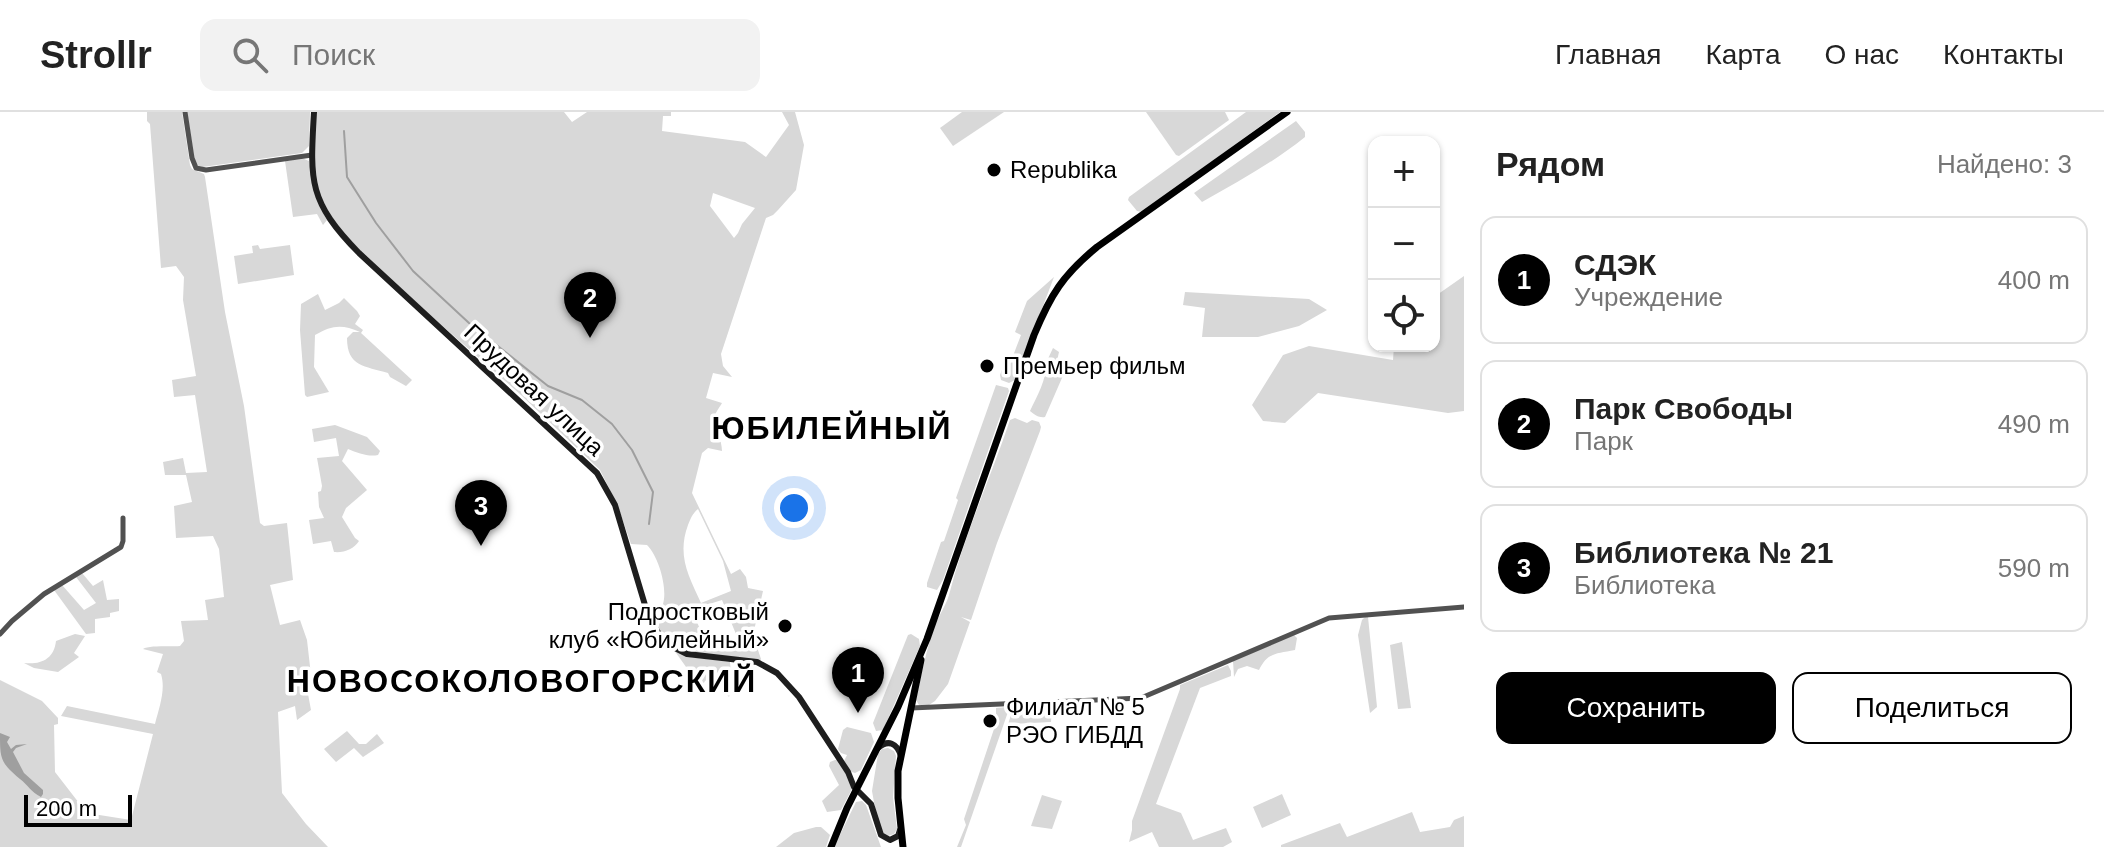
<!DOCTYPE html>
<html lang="ru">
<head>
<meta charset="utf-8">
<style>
	:root { --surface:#fff; --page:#f2f2f2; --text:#222; --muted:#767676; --line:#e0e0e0; --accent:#000 }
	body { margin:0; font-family:Helvetica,sans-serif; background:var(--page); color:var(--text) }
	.controls { position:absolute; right:24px; top:24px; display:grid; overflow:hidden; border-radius:16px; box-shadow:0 2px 6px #0004 }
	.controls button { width:72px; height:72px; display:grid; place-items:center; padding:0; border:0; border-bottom:2px solid var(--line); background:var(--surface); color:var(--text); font:40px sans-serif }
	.scale { position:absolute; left:24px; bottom:20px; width:108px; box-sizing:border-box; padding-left:8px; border:4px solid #000; border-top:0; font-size:22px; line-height:28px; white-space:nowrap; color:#000; -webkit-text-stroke:6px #fff; paint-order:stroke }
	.you { position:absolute; left:794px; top:396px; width:28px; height:28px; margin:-20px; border:6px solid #fff; border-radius:50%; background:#1a73e8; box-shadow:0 0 0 12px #1a73e833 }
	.badge { display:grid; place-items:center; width:52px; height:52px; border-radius:50%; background:var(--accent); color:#fff; font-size:26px; font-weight:700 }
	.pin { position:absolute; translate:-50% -66px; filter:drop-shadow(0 2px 4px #0008) }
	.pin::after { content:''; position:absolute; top:42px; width:28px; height:24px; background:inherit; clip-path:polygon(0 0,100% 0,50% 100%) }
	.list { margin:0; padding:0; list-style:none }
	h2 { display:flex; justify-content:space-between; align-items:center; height:104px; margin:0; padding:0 32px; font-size:34px }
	h2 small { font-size:26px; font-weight:400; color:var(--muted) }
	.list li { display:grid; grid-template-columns:52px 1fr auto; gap:24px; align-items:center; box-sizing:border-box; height:128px; margin:0 16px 16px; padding:0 16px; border:2px solid var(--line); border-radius:16px }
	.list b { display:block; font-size:30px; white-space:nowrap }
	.list p { margin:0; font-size:26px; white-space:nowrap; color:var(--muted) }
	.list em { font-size:26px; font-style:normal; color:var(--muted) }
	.actions { display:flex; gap:16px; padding:24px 32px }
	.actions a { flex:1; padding:18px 0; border:2px solid var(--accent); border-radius:16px; text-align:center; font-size:28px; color:var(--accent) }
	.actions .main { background:var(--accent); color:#fff }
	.icon { flex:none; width:44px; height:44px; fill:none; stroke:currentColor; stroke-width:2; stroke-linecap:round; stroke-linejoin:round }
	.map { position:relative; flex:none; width:1464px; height:735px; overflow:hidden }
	header { display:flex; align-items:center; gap:48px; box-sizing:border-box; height:112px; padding:0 40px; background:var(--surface); border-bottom:2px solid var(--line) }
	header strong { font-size:38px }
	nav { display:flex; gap:44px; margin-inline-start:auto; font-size:28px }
	.search { width:560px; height:72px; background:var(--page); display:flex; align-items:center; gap:20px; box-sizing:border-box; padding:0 28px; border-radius:16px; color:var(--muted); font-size:30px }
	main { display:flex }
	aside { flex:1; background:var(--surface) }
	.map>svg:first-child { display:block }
</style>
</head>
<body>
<header>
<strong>Strollr</strong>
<div class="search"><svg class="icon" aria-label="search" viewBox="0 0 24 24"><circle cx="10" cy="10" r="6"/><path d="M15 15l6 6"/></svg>Поиск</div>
<nav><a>Главная</a><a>Карта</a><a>О нас</a><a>Контакты</a></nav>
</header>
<main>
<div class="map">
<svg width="1464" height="735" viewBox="0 0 1464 735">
	<rect width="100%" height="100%" fill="#fff"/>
	<g fill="#d8d8d8" fill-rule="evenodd">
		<path d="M147,0H182L190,53L192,57L204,62L205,65L225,200L244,294L260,411L264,414L287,411L293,468L270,473L280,513L300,508L307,528L312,572L309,574L308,582L311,598L297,608L295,594L278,600L282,681L306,712L328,735H0V568L42,589L58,606V612L54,613L55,660L79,691L93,702L131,708L153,622L61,604L67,594L155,612C159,596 166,578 161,562L157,560L163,542L143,537C149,533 171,535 180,534L184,529L181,509L208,508L205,488L224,485L219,437L213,424L176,426L174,394L192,390L186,363H165L163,350L183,346L186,361L207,360L195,283L174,285L172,268L196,264L183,188L184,165L176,154L161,156L150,12L147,9Z"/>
		<polygon points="187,0 310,0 309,34 302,41 203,55 198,54 195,51"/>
		<path d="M316,0H564L572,10L587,0H671V4H663L662,19L745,30L766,45L789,13L782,0H795L804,33L796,78L778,98L773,103L766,106L721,242L723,254L732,265L713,261L706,286L722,291C720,295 716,299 715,304C713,311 722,327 722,339L708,336L702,341L692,381L731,462L740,457L746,465L748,476L763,479L753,523L761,547L760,549C734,546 702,548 679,537C667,531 660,520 653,510C658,503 663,496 664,487C666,471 658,444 647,433L631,432L617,392L600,358L521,283L430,203L339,118L318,80L314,55ZM713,81L755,96L742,112L738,121L734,126L710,94ZM698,397L723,449L731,479L701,491C688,463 677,443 688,413C691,406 692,402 698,397ZM722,488L738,527L717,537L703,523L693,502L703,494Z"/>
		<polygon points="962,0 1004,0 953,34 940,16"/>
		<polygon points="1146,0 1225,0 1229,8 1179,44 1176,43"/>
		<polygon points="1246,0 1280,0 1142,100 1137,99 1128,88 1129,85"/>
		<path d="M1296,9L1305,20V25C1273,51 1237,70 1202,90L1194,81Z"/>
		<polygon points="304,47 309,49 319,93 327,108 323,113 317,102 293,105 285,49"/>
		<polygon points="258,133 260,137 290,133 294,163 238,172 234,144 253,141 252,134"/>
		<polygon points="1464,164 1464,299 1448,301 1318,281 1285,311 1263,309 1252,293 1283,243 1309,234 1393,248 1394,234 1434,234 1434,185"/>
		<polygon points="1054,165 1015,268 1009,271 1001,268 1000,263 1003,255 1008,257 1021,223 1015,220 1027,189"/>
		<polygon points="1185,180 1309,187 1327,198 1299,214 1258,225 1202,225 1205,196 1183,193"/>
		<path d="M318,182L325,198L339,191L344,186L357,199L360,204L355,212L363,218L361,221L412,268L406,274L390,265L388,261C365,254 347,255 347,226L353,220H360C342,212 332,213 315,223L314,255L329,280L307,285L305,283L300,218L301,192Z"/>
		<path d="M1053,236L1059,240L1057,249L1065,254V259L1045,305C1039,306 1035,303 1030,299C1037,284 1047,267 1046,251Z"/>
		<polygon points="996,273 1008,276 1009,279 943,468 937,478 927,475 927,471 941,430 944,429 958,388 956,386"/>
		<path d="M1015,306L1027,311L1032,308L1039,310L1041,315L1040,319L997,431L971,508L961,505L970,510L948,572L935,589L929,593H919L916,588C921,564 926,539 934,516C938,504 946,494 949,483C964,424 990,367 1010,308Z"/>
		<path d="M335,313L367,325L380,339L378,343C368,345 358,341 348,337L342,349L367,378L346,396L342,405L355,426L359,429C354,437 344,441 334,440L331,429L313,432L309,408L324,406L319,395L318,380L321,379L322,374L317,346L339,344L336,326L314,330L312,317Z"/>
		<polygon points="82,461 93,474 103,468 107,488 119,487 119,499 110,501 110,505 95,507 95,521 86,522 54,478 62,473 84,498 96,491 76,465"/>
		<polygon points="1365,505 1368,505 1377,595 1370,601 1358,523 1362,508"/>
		<path d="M75,522L85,524L74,541L79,545L58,560L34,556L24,551C41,553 54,547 56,529Z"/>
		<polygon points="911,522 919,527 920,534 883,618 876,619 873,611 908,523"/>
		<path d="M1294,523L1297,526L1295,538C1276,542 1268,540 1259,558L1247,554L1238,557L1234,565L1233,549Z"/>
		<polygon points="1402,530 1411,596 1398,597 1390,533"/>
		<polygon points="674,538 690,545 730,550 732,575 729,585 712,565 705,569 701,576"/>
		<polygon points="1228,553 1231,559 1231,564 1200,576 1156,692 1181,701 1193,728 1226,716 1232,730 1223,735 1159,735 1152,720 1129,730 1132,718 1132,709 1180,577 1180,573"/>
		<polygon points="1068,593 1068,596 1052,597 1051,610 1008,612 1013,597 1016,595"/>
		<polygon points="1007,595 1009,597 961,735 957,735 966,713 964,707 996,611 996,596"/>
		<polygon points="847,615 871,621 874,630 861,658 855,661 849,659 844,649 847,643 841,641 838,637 843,618"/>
		<polygon points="347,619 359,632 366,632 377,622 384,631 363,645 354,636 336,650 324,637"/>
		<polygon points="888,636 894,639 896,644 893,685 897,717 894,722 888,724 884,723 877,707 872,679 878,642 882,637"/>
		<polygon points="835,648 838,648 849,664 852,677 841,698 827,700 822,689 839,673 829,654 830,650"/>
		<polygon points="1282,682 1291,703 1262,716 1253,695"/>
		<polygon points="1042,683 1062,689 1052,717 1031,714"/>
		<polygon points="862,689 866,693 881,735 834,735 856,690"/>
		<polygon points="1412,700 1420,720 1450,715 1454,708 1464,704 1464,735 1281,735 1281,733 1340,711 1347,725"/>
		<polygon points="816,715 821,715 830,723 826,735 776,735 794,721"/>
	</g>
	<path fill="#9f9f9f" d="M0,621L10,625L7,630L11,637L16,633L27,632L16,636L13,640L24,661L43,678V682L41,685C31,680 28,673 20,667C0,650 0,647 0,621Z"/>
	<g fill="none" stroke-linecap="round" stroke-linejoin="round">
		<polyline stroke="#9f9f9f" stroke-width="2" points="344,19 347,65 376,111 413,159 469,211 548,274 582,288 612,312 632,338 653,380 649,412"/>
		<g stroke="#515151" stroke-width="5">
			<polyline points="185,0 192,46 196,56 206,58 312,43"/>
			<polyline points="0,522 12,509 44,482 121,435 123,429 123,406"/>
			<polyline points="911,596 1141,586 1329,506 1464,495"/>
		</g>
		<g stroke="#1e1e1e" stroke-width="6">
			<path d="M314,0C310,69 308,89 359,141L597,361L615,393L648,503L660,524L673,535L687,542L757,550L777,561L799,585L848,660L854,675L871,692L881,723L890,728L898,724L900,718"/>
			<path d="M878,636C888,627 897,631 901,644"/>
		</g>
		<g stroke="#000" stroke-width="7">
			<path d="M831,735L847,696L898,595L927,527L1034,223C1051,182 1063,163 1097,135L1287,0"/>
			<polyline points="903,735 898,686 898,659 921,548"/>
		</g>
	</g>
	<g fill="#000" stroke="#fff" stroke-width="3">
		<circle cx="994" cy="58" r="8"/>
		<circle cx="987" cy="254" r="8"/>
		<circle cx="785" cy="514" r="8"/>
		<circle cx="990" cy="609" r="8"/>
	</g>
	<g text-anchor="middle" stroke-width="7" stroke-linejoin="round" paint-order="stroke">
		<g font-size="24" fill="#000" stroke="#fff" text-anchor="start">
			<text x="1010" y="66">Republika</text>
			<text x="1003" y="262">Премьер фильм</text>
			<text x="769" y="508" text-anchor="end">Подростковый<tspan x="769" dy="28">клуб «Юбилейный»</tspan></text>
			<text x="1006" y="603">Филиал № 5<tspan x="1006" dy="28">РЭО ГИБДД</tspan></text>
		</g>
		<g font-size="24" fill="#000" stroke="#fff">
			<text transform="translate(534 278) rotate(43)" y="8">Прудовая улица</text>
		</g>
		<g font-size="32" font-weight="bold" letter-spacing="2" fill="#000" stroke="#fff">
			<text x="832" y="327">ЮБИЛЕЙНЫЙ</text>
			<text x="522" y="580">НОВОСОКОЛОВОГОРСКИЙ</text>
		</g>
	</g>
</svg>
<div class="controls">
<button>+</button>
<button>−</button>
<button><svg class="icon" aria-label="locate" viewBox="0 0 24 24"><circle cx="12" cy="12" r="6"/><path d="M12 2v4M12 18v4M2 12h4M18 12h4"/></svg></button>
</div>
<div class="scale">200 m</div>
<div class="you"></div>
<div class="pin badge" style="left:858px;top:601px">1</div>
<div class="pin badge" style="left:590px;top:226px">2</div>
<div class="pin badge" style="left:481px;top:434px">3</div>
</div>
<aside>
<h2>Рядом<small>Найдено: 3</small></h2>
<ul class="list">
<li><span class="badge">1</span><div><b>СДЭК</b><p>Учреждение</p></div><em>400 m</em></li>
<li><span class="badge">2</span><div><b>Парк Свободы</b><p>Парк</p></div><em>490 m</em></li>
<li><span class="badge">3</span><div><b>Библиотека № 21</b><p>Библиотека</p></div><em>590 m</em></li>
</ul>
<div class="actions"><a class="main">Сохранить</a><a>Поделиться</a></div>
</aside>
</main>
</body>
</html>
